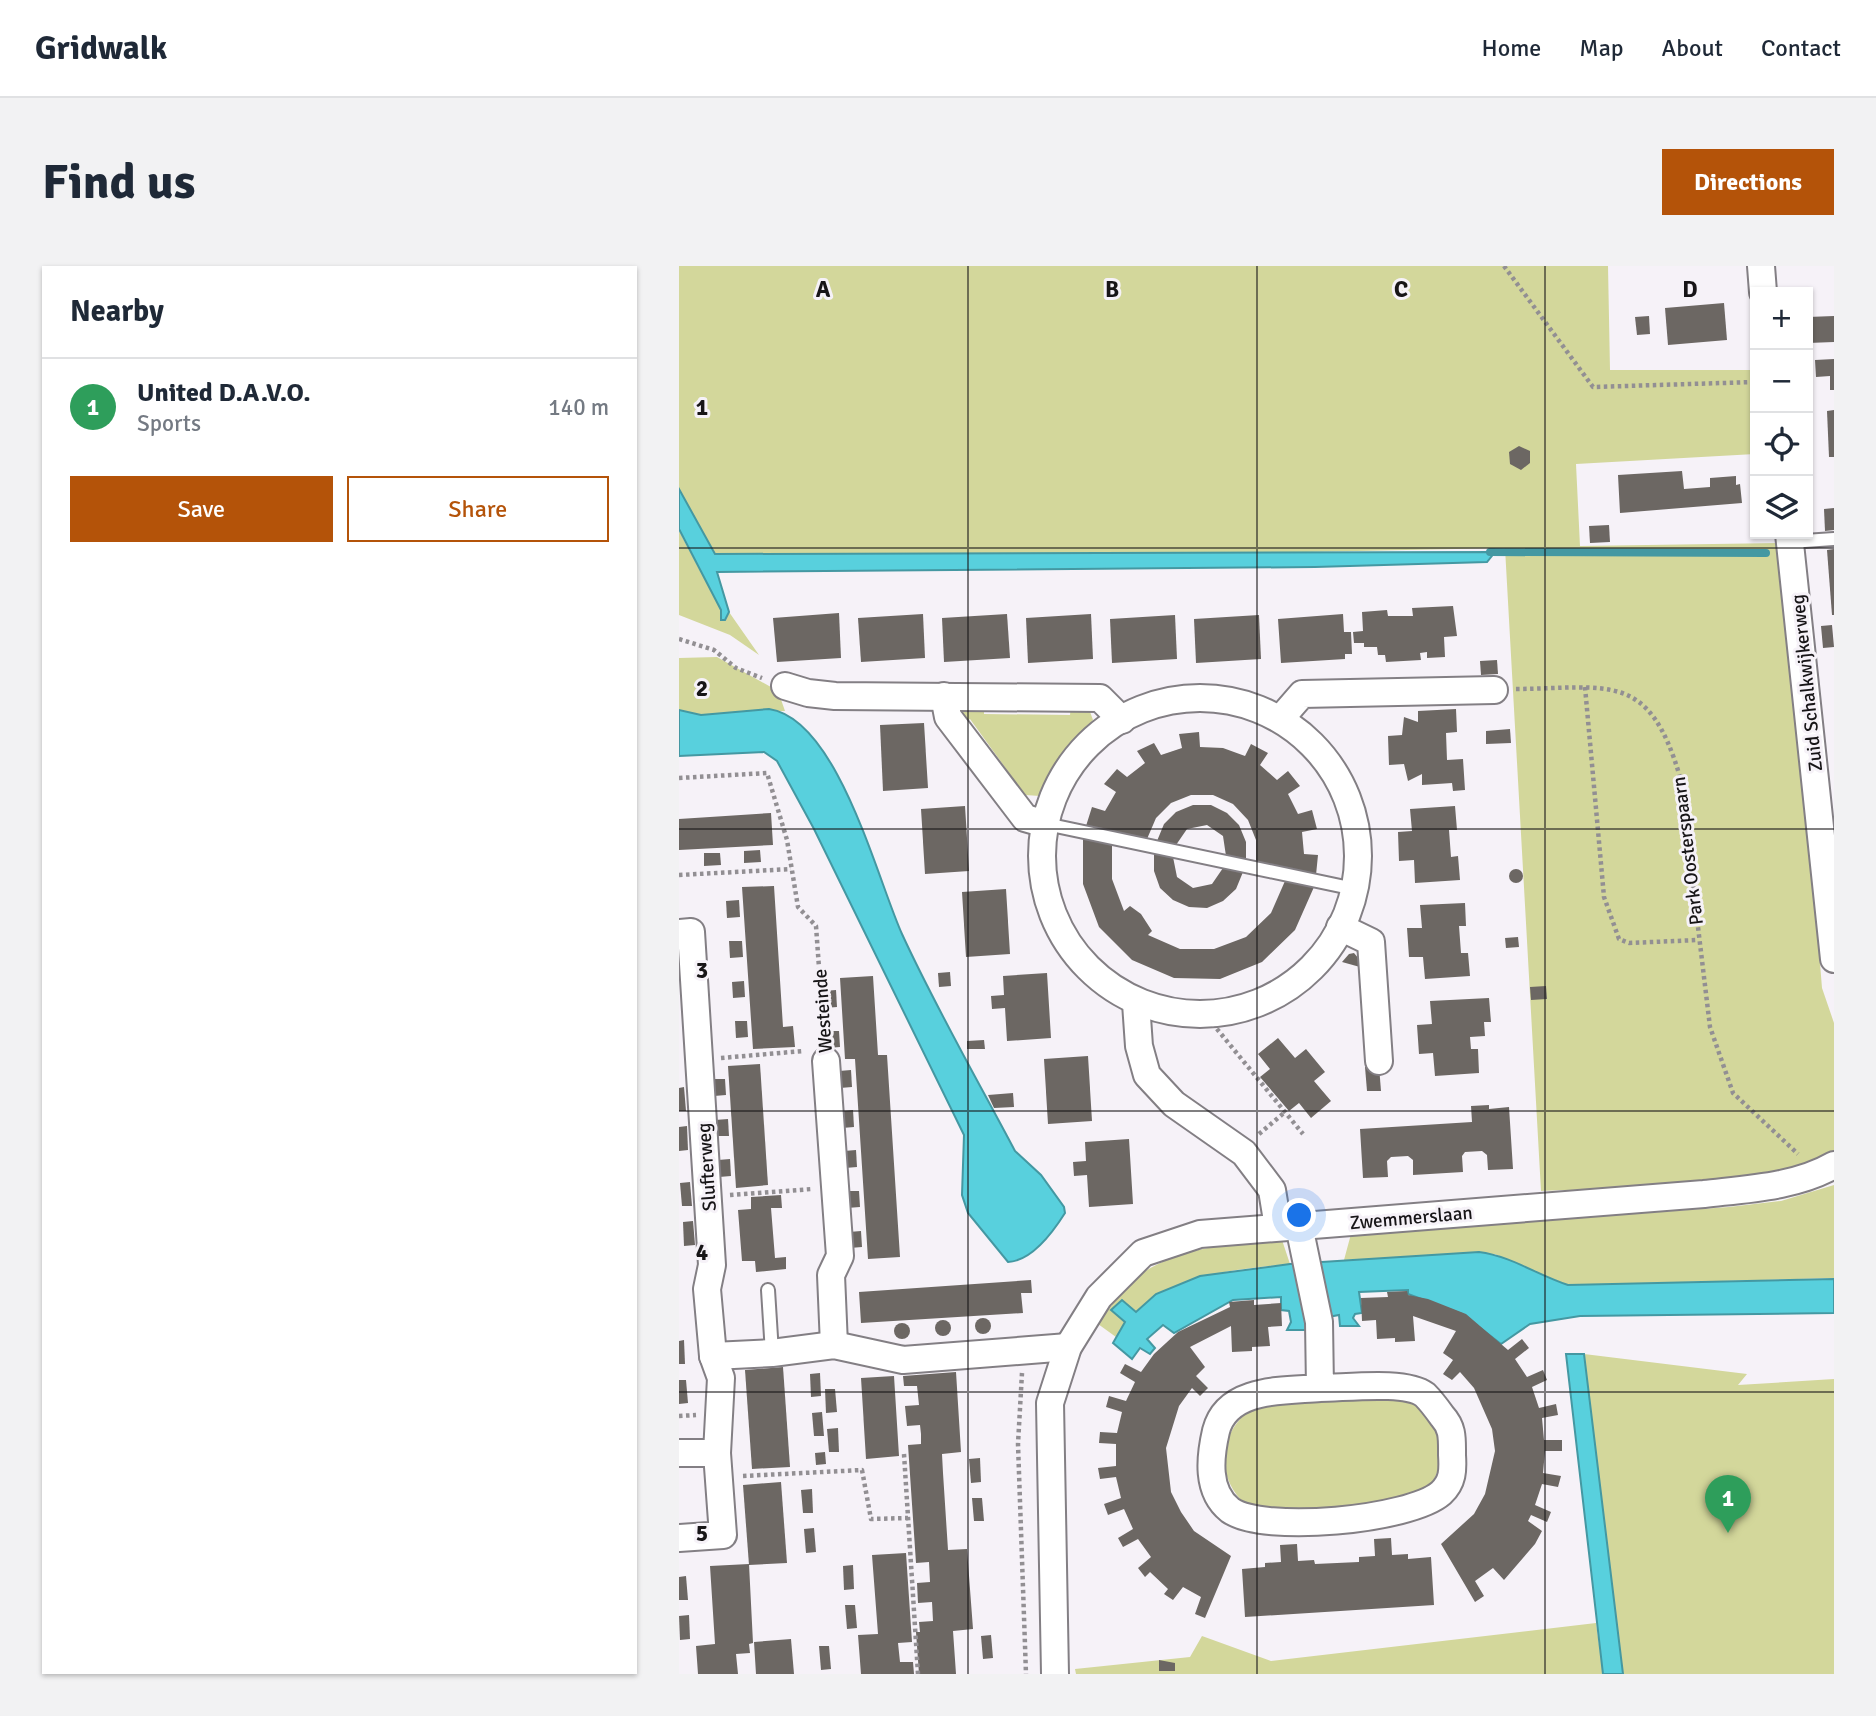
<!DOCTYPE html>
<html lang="en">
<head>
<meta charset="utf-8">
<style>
	:root { --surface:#fff; --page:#f2f2f3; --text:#1f2937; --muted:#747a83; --line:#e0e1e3; --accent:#b45309 }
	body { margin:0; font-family:Signika,sans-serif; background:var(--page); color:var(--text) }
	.controls { position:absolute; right:21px; top:21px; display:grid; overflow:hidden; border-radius:0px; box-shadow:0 2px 5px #0004 }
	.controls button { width:63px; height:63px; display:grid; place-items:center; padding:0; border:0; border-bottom:2px solid var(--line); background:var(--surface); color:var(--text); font:35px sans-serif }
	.you { position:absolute; left:621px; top:950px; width:24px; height:24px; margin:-18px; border:5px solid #fff; border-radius:50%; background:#1a73e8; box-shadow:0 0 0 10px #1a73e833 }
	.badge { display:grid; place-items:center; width:46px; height:46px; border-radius:50%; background:var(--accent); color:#fff; font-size:23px; font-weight:700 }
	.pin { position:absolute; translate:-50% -58px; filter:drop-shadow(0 2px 4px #0008) }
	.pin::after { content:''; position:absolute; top:37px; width:24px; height:21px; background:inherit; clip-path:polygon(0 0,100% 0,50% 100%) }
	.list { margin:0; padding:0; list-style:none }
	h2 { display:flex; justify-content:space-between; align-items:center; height:91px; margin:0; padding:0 28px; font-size:30px }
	h2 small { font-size:23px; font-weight:400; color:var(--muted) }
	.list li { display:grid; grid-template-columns:46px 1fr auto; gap:21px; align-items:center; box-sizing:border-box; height:98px; padding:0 28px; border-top:2px solid var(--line) }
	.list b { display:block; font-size:26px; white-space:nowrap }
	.list p { margin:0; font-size:23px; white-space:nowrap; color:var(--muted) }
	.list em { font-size:23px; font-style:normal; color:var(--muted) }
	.actions { display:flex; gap:14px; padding:21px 28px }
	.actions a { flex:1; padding:16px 0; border:2px solid var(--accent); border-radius:0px; text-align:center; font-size:24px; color:var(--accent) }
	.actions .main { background:var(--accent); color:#fff }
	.icon { flex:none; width:38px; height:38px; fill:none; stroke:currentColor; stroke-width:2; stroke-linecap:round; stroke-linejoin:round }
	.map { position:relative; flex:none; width:1155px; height:1408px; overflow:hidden; border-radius:0px }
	header { display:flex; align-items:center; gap:42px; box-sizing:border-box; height:98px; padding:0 35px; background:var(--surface); border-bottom:2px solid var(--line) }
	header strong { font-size:33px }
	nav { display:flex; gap:38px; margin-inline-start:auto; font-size:24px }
	.intro { display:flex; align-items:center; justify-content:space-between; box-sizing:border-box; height:168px; padding:0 42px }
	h1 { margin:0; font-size:49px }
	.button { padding:18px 32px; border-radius:0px; background:var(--accent); color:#fff; font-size:24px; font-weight:700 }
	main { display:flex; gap:42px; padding:0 42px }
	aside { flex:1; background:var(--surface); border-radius:0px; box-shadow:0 2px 5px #0004 }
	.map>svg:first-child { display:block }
</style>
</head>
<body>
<header>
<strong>Gridwalk</strong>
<nav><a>Home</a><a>Map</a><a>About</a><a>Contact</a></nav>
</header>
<div class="intro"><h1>Find us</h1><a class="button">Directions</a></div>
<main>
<aside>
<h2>Nearby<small></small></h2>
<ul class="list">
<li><span class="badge" style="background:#2e9e5b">1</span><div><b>United D.A.V.O.</b><p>Sports</p></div><em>140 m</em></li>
</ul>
<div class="actions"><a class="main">Save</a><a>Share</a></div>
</aside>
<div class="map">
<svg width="1155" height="1408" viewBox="0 0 1155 1408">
	<rect width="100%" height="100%" fill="#f6f2f8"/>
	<g fill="#d3d79b">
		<path d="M0,0H929L931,104H1076V188L897,198L901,280L1107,277L1143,722L1155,757V886C1097,925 935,921 862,925L826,282L33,298L0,239Z"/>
		<polygon points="0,265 42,344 43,354 46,354 50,346 80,389 51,369 0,349"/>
		<polygon points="38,391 99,425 106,445 22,449 0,444 0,392"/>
		<polygon points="305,437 305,448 391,449 392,438 410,443 414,454 388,482 361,530 346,529 291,453 282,460 281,450 289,438"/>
		<polygon points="1155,919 1155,1012 889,1019 863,1011 816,988 665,994 672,968 1050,941 1102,935"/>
		<path d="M603,974L611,998C546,1004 475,1010 437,1071L419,1058C432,1041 445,1020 462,1008C502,980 556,977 603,974Z"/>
		<polygon points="905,1088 1068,1108 1059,1119 1155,1113 1155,1408 944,1408"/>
		<path d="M701,1126C712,1130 727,1132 737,1138C762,1153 770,1198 750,1220C742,1229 715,1242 703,1245C660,1256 611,1244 568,1240C534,1210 539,1164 577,1140Z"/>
		<polygon points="917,1357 924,1408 397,1408 396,1403 511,1391 523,1370 592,1395"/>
	</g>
	<g fill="#58d0dd" stroke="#4498a2" stroke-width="2">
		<polygon points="0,223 36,288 816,286 808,296 636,301 38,306 50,346 46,354 42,354 42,344 0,263"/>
		<path d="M90,443C159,453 198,613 223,668C257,742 298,813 336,885L362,909L385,941L386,947C374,966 353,995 329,996L289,947L283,929L285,869L135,563L98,495L85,486L0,490V444L22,449Z"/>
		<path d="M800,986C832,990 858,1009 889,1019L1155,1013V1047L901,1050L851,1058L822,1078L783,1048L729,1028V1024L680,1026L683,1047L676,1048L674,1052L680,1060H661L660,1049L628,1055V1064H608L612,1056L610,1045L602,1044V1031L554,1034L495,1067L484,1059L468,1073L476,1082L471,1088L461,1082L453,1093L434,1077L446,1056L432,1044L443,1034L457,1046L477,1028L521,1010L611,998Z"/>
		<polygon points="887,1088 905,1088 944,1408 924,1408"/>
	</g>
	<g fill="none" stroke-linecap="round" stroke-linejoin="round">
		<polyline stroke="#4498a2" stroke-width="8" points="811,286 1087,287"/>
	</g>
	<g fill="#6c6763">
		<polygon points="1045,37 1048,74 989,79 986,42"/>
		<polygon points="970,50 971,68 958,69 956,51"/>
		<polygon points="1155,50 1155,76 1129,77 1129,51"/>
		<polygon points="1155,93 1155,124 1151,124 1151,110 1137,111 1136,94"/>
		<polygon points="1155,144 1155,191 1150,191 1148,145"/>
		<polygon points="840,180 851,185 851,197 842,204 831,198 830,186"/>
		<polygon points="1003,205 1005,223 1031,221 1031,212 1057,210 1057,219 1061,218 1063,237 941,247 939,209"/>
		<polygon points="1155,242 1155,264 1146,265 1145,243"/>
		<polygon points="930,259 931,276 911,277 910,260"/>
		<polygon points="1155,283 1155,349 1153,349 1148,284"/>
		<polygon points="774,340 778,370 765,371 766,391 748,392 748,386 741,387 742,394 707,396 706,389 699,389 698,381 685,381 685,377 675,377 674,366 684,365 683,346 708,344 709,350 734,350 733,342"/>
		<polygon points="160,347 162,392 98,396 94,352"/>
		<polygon points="244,348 246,392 182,396 179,352"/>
		<polygon points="328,348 331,392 265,396 263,352"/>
		<polygon points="412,348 414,393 349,397 347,352"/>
		<polygon points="664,348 665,366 672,366 673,388 666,388 666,393 602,397 599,353"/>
		<polygon points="496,349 498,393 433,397 431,353"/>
		<polygon points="580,349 582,393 517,397 515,353"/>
		<polygon points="1153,359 1155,381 1144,382 1142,360"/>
		<polygon points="818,394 819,408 802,409 801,395"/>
		<polygon points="777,443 778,466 767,467 768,494 784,493 786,524 774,525 773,517 743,519 743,508 729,515 725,498 710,499 709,470 723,469 725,451 739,456 739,445"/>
		<polygon points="245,457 249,522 204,525 201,459"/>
		<polygon points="831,463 832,477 807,478 807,465"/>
		<polygon points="520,466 521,481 544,482 566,490 572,478 589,487 581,499 598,514 609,505 621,520 609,528 619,548 633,544 638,563 623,566 625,588 639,589 637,609 577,596 577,574 569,554 554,538 534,529 512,529 492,537 477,552 468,573 407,560 413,541 426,545 437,526 425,518 438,503 448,511 466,497 458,485 475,477 482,489 503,482 500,468"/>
		<polygon points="514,539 532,539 548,547 560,559 567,576 567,594 547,590 544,570 528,559 508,563 497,579 478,575 485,558 497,546"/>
		<polygon points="286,540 290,605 246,608 242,543"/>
		<polygon points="776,540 778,564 770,564 772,591 779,590 781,614 736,617 735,594 720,595 719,566 733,565 731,543"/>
		<polygon points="92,547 94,579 0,584 0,553"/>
		<polygon points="404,572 433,578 433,613 445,645 451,640 462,648 473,665 469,669 501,683 535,683 567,671 592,647 606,615 635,621 616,664 583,696 541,713 495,712 453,694 420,661 404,618"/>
		<polygon points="81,584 82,596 65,597 65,585"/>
		<polygon points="25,587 41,587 42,599 25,600"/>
		<polygon points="475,587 494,591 498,611 514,622 533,618 544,602 564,606 557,623 544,635 528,642 510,641 494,634 481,622 475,605"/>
		<circle cx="837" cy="610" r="7"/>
		<polygon points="95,620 104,761 114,760 116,781 74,783 63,621"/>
		<polygon points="327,623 331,688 287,691 283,626"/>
		<polygon points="60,634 61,651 48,652 47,635"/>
		<polygon points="786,637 787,660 780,660 782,687 789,687 791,710 746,713 744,691 730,691 728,662 743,662 741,639"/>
		<polygon points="839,671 840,681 827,682 826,672"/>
		<polygon points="50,675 63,675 64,691 51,692"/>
		<polygon points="675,687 680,693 681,701 663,696 670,688"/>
		<polygon points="271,706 272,720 260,721 259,707"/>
		<polygon points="368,707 372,772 328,775 326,742 313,743 312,730 325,729 324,710"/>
		<polygon points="194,710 199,789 208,789 221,991 189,993 176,793 166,793 161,712"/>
		<polygon points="65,715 66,731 54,732 53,716"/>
		<polygon points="867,720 868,733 852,734 851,721"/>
		<polygon points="157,724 158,741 146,742 145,725"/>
		<polygon points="810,732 812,756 805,756 806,770 791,771 792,783 799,783 800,807 756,810 754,787 740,788 738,759 753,758 751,735"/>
		<polygon points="56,755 68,755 69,771 57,772"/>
		<polygon points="148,765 160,765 161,781 149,782"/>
		<polygon points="599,772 616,792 627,783 646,806 635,815 652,835 632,852 620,837 610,845 581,811 591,803 579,788"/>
		<polygon points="305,774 306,783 288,783 288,775"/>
		<polygon points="409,790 413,855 369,858 365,793"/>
		<polygon points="81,798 89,919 57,922 49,800"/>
		<polygon points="700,800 702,825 688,825 686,801"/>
		<polygon points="172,804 173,821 161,822 160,805"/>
		<polygon points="34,813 46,813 47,829 35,830"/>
		<polygon points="5,821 7,845 0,845 0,822"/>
		<polygon points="334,827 335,841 315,842 309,829"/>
		<polygon points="810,839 810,843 830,841 834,903 809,904 808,889 803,885 786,886 783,890 784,906 734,909 734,894 729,890 712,891 708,895 709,911 684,912 681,863 793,856 792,840"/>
		<polygon points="174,844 175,861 163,862 162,845"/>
		<polygon points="49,853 50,870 37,870 36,854"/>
		<polygon points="8,860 9,884 0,885 0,861"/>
		<polygon points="450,873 454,938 410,941 408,909 395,910 394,896 407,895 406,876"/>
		<polygon points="177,884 178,901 166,902 165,885"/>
		<polygon points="51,893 52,910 40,911 39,894"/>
		<polygon points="11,916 13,940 3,940 1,917"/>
		<polygon points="167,925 180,925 181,941 168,942"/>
		<polygon points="102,929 103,942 92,942 96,992 107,991 107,1003 77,1006 76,995 63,995 59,944 72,943 72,931"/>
		<polygon points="14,955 16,979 5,980 4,956"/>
		<polygon points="182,965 183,981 171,982 170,966"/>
		<polygon points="352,1014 353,1027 342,1027 344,1047 182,1057 180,1026"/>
		<polygon points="728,1025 729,1029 749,1033 787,1048 829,1084 843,1073 850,1082 836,1093 848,1111 864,1104 868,1114 853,1121 860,1142 877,1138 879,1149 863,1152 865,1174 883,1174 883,1185 866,1185 864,1207 882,1210 879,1221 863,1218 856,1239 872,1246 868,1256 852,1249 849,1255 863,1265 856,1278 825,1314 814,1302 796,1315 805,1330 796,1336 762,1278 795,1248 806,1228 816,1185 813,1163 795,1122 781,1106 773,1114 764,1108 774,1094 764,1087 777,1065 734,1050 736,1075 716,1076 716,1072 698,1073 697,1054 683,1055 682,1032 709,1031 708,1026"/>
		<polygon points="575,1034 575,1039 602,1037 603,1060 589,1061 591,1080 573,1081 573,1085 553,1086 552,1060 511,1081 526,1101 517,1110 529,1122 521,1130 513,1122 500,1140 487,1182 492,1226 502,1246 515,1265 552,1290 526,1352 516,1348 522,1331 504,1321 494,1334 485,1328 489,1323 471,1306 466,1311 459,1302 472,1291 459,1273 444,1281 439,1272 454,1263 445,1243 429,1249 425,1238 442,1232 437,1211 421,1213 419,1202 437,1200 437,1178 420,1177 421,1166 438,1167 443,1146 427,1141 430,1130 447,1135 456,1116 441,1107 446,1098 462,1106 475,1088 499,1066 551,1041 550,1036"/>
		<circle cx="304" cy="1060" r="8"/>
		<circle cx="264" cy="1062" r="8"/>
		<circle cx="223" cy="1065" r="8"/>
		<polygon points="5,1074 6,1098 0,1098 0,1075"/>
		<polygon points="104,1101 111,1201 73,1203 66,1104"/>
		<polygon points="277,1106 282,1186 263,1188 264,1207 269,1284 288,1283 294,1363 274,1365 277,1408 240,1408 237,1366 241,1366 240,1356 254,1355 253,1336 239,1337 238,1317 251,1316 250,1296 237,1297 229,1179 242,1178 242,1168 241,1159 228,1160 226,1140 240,1139 238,1120 225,1120 224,1110"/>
		<polygon points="141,1107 142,1130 132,1131 131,1108"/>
		<polygon points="215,1110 220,1190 187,1193 182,1112"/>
		<polygon points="0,1114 7,1114 9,1137 0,1138"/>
		<polygon points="146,1123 156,1123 158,1146 147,1147"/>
		<polygon points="143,1146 145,1170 135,1170 133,1147"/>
		<polygon points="159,1162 160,1186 150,1186 148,1163"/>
		<polygon points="146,1186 147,1198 137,1199 136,1187"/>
		<polygon points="301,1192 302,1216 292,1217 290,1193"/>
		<polygon points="102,1216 108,1297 70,1299 64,1219"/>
		<polygon points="133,1223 134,1247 124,1247 122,1224"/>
		<polygon points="293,1232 303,1232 305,1255 295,1255"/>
		<polygon points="135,1262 137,1286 127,1287 125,1263"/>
		<polygon points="712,1272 713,1289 729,1288 729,1293 752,1291 755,1339 566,1351 563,1303 586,1301 586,1297 602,1296 601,1279 618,1278 619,1295 635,1294 636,1298 680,1296 680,1291 696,1290 695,1273"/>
		<polygon points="227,1287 233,1376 219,1377 221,1396 234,1396 235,1408 182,1408 179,1369 199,1368 193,1289"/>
		<polygon points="70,1298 74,1377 70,1378 71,1387 57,1388 59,1408 19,1408 17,1380 36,1378 31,1300"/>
		<polygon points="174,1299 175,1323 165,1324 164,1300"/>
		<polygon points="7,1310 9,1334 0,1334 0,1311"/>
		<polygon points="166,1339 176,1339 178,1362 168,1363"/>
		<polygon points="10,1349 11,1373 1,1374 0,1350"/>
		<polygon points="312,1369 314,1392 304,1393 302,1370"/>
		<polygon points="112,1373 115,1408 77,1408 75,1376"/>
		<polygon points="140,1380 150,1380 152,1403 142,1404"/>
		<polygon points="480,1394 496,1397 496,1405 480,1405"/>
	</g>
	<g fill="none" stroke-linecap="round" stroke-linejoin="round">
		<g stroke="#837f84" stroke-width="16">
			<g id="service">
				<polyline points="1111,276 1155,273"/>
				<polyline points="367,558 671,622"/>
				<polyline points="89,1024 93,1087"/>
			</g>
		</g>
		<g stroke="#837f84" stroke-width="30">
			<g id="minor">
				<polyline points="1082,0 1084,26"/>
				<polyline points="1110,268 1155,693"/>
				<polyline points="106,420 129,427 156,430 421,432 443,454"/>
				<polyline points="265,430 269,451 346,552 367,558"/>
				<circle cx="521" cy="590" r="158"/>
				<polyline points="603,451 623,428 815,424"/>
				<polyline points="661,661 692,676 700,795"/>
				<polyline points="0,667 12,666 33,999 28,1023 34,1090 42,1112 38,1187 44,1269 0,1272"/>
				<polyline points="457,737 460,780 468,809 495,838 565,887 593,924 599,961"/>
				<polyline points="147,795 161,990 152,1009 155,1079"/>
				<path d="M620,960L640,1056L641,1122C606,1125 548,1121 537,1165C531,1191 527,1225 551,1244C584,1268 731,1254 762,1227C774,1216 774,1204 773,1189C773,1172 774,1162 763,1150C758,1143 752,1135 746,1129C727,1114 666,1122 641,1122"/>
				<polyline points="34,1090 93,1087 155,1079 224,1094 389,1081"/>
				<polyline points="0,1187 38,1187"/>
				<path d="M376,1408L371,1137L389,1081L420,1031L464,987L521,968L1025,928C1068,923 1117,921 1155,899"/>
			</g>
		</g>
		<g stroke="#928f93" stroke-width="4.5" stroke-dasharray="3.5 3.5" stroke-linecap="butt">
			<polyline points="825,0 914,121 1076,116"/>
			<polyline points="0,373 35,384 57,402 83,412"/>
			<polyline points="906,421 925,631 940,673 950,677 1019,674"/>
			<path d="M837,423C931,422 970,405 1001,511L1031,761L1054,827L1119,888"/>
			<polyline points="0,512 88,507 108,574 119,641 137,660 145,771"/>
			<polyline points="0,609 112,603"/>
			<polyline points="529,752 624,868"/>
			<polyline points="42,792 124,785"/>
			<polyline points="580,868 606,846"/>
			<polyline points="51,929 133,923"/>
			<polyline points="343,1107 339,1178 347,1408"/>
			<polyline points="0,1150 17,1149"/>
			<polyline points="225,1188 239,1408"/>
			<polyline points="64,1210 183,1204 192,1253 229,1252"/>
		</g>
		<use href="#service" stroke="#fff" stroke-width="12"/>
		<use href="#minor" stroke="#fff" stroke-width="26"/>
	</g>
	<path fill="none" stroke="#171517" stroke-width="2" stroke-opacity="0.55" d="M289,0V1408M578,0V1408M866,0V1408M0,282H1155M0,563H1155M0,845H1155M0,1126H1155"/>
	<g text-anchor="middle" stroke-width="6" stroke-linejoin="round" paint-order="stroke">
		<g font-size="19" fill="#171517" stroke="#f6f2f8">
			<text transform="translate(1127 417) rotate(-96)" y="7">Zuid Schalkwijkerweg</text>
			<text transform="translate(1008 585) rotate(-97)" y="7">Park Oosterspaarn</text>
			<text transform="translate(143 745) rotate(-94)" y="7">Westeinde</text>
			<text transform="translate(27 901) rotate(-94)" y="7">Slufterweg</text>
			<text transform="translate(732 951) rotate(-5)" y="7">Zwemmerslaan</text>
		</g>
	</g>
	<g font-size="23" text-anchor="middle" font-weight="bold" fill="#171517" stroke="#f6f2f8" stroke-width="6" stroke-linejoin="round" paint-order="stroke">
		<text x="144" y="31">A</text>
		<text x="433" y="31">B</text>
		<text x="722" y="31">C</text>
		<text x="1011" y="31">D</text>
		<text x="23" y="149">1</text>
		<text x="23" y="430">2</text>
		<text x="23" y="712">3</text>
		<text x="23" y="994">4</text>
		<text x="23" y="1275">5</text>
	</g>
</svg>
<div class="controls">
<button>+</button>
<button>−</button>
<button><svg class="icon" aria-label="locate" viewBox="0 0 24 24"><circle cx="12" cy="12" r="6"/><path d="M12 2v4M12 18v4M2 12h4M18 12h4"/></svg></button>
<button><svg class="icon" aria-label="layers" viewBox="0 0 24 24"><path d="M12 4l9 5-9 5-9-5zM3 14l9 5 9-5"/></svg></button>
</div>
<div class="you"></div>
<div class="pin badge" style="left:1049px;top:1267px;background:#2e9e5b">1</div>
</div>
</main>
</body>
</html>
